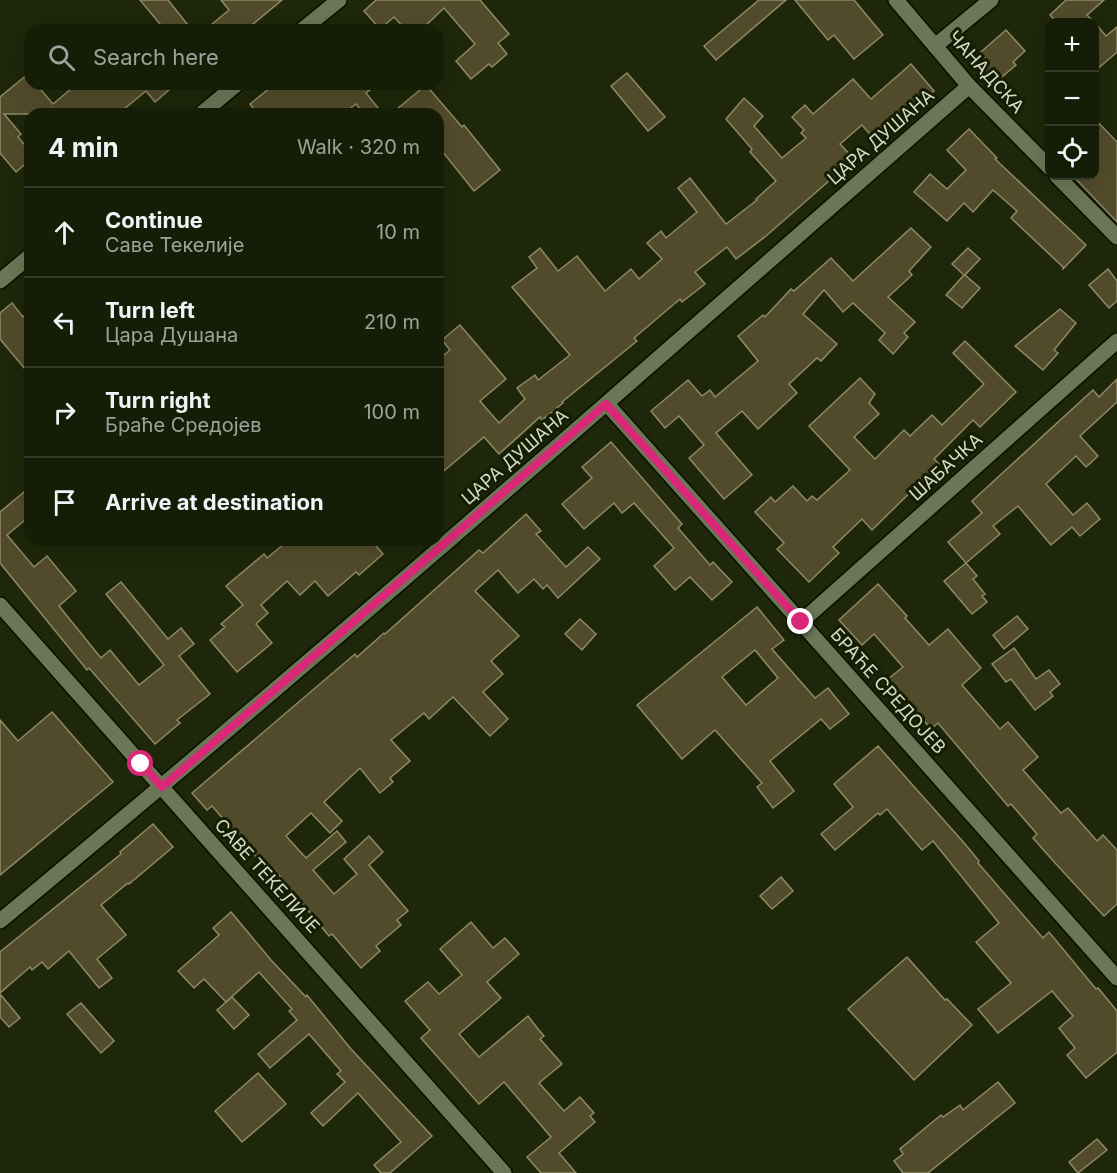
<!DOCTYPE html>
<html lang="en">
<head>
<meta charset="utf-8">
<style>
	:root { --surface:#161d07; --page:#232a15; --text:#f1f3f6; --muted:#9ea29b; --line:#353b28 }
	body { margin:0; font-family:Inter,sans-serif; background:var(--page); color:var(--text) }
	.controls { position:absolute; right:18px; top:18px; display:grid; overflow:hidden; border-radius:12px; box-shadow:0 6px 24px #0002 }
	.controls button { width:54px; height:54px; display:grid; place-items:center; padding:0; border:0; border-bottom:2px solid var(--line); background:var(--surface); color:var(--text); font:30px sans-serif }
	.stop { position:absolute; width:18px; height:18px; margin:-14px; border:4px solid #db2777; border-radius:50%; background:#fff }
	.stop.end { background:#db2777; border-color:#fff; box-shadow:0 2px 6px #0008 }
	.list { margin:0; padding:0; list-style:none }
	h2 { display:flex; justify-content:space-between; align-items:center; height:78px; margin:0; padding:0 24px; font-size:26px }
	h2 small { font-size:20px; font-weight:400; color:var(--muted) }
	.list li { display:grid; grid-template-columns:39px 1fr auto; gap:18px; align-items:center; box-sizing:border-box; height:90px; padding:0 24px; border-top:2px solid var(--line) }
	.list b { display:block; font-size:22px; white-space:nowrap }
	.list p { margin:0; font-size:20px; white-space:nowrap; color:var(--muted) }
	.list em { font-size:20px; font-style:normal; color:var(--muted) }
	.icon { flex:none; width:33px; height:33px; fill:none; stroke:currentColor; stroke-width:2; stroke-linecap:round; stroke-linejoin:round }
	.map { position:relative; flex:none; width:1117px; height:1173px; overflow:hidden }
	.search { position:absolute; background:var(--surface); box-shadow:0 6px 24px #0002; left:24px; top:24px; width:420px; height:66px; display:flex; align-items:center; gap:15px; box-sizing:border-box; padding:0 21px; border-radius:18px; color:var(--muted); font-size:22px }
	.panel { position:absolute; background:var(--surface); box-shadow:0 6px 24px #0002; left:24px; top:108px; width:420px; height:438px; border-radius:18px }
	.map>svg:first-child { display:block }
</style>
</head>
<body>
<div class="map">
<svg width="1117" height="1173" viewBox="0 0 1117 1173">
	<rect width="100%" height="100%" fill="#1e2709"/>
	<g fill="#524b2b" stroke="#908966" stroke-width="1.5" fill-rule="evenodd">
		<polygon points="140,0 168,0 192,30 165,30"/>
		<polygon points="221,0 282,0 246,30 205,30 229,10"/>
		<polygon points="376,0 480,0 509,34 498,43 507,54 492,67 489,64 471,79 456,61 475,44 444,8 421,30 406,30 394,17 380,29 364,11"/>
		<polygon points="759,0 786,0 716,60 704,46"/>
		<polygon points="795,0 854,0 883,35 854,59 834,35 828,40"/>
		<polygon points="1066,0 1104,0 1087,15 1094,22 1057,22 1050,15"/>
		<polygon points="1095,23 1106,36 1117,27 1117,52 1095,71"/>
		<polygon points="1006,30 1025,51 1013,62 1016,65 996,82 974,58"/>
		<polygon points="911,64 934,91 899,122 876,141 862,125 840,144 854,159 766,236 736,259 727,247 695,272 705,284 682,302 680,299 634,338 637,341 562,402 563,403 542,420 540,417 499,454 484,437 438,476 438,360 450,350 442,340 460,325 506,379 480,401 499,423 525,399 517,388 535,375 538,380 570,355 512,287 537,268 529,257 540,248 558,271 577,256 605,291 631,269 639,279 662,259 647,243 661,231 666,238 697,212 678,188 690,178 726,224 757,200 756,199 776,181 750,152 752,149 726,119 744,98 763,116 754,126 782,158 806,138 801,133 804,130 792,117 805,105 813,114 853,79 871,99"/>
		<polygon points="627,73 665,117 648,131 611,86"/>
		<polygon points="28,74 30,77 30,84 36,84 53,104 77,84 176,84 155,102 146,91 118,114 4,114 21,134 18,137 30,151 30,160 16,172 0,153 0,97"/>
		<polygon points="275,84 378,84 366,93 383,114 364,114 356,104 343,114 258,114 250,104"/>
		<polygon points="426,85 462,127 464,125 500,170 474,191 438,146 438,114 391,114"/>
		<polygon points="1095,119 1117,142 1117,222 1073,176 1095,176"/>
		<polygon points="969,129 997,158 995,159 1086,245 1063,269 1063,267 1011,218 1017,211 993,190 973,212 964,203 947,221 914,192 930,174 947,189 966,170 947,150"/>
		<polygon points="911,228 931,247 909,271 912,275 888,297 915,322 904,333 908,337 893,354 879,340 885,333 853,303 843,312 824,290 803,314 837,344 821,361 817,358 789,384 797,393 758,429 742,411 716,433 752,475 724,499 689,458 704,445 679,416 665,428 651,411 688,380 702,396 710,390 715,397 758,361 738,336 763,315 765,317 791,289 794,291 831,258 853,281"/>
		<polygon points="968,248 980,259 965,275 980,288 962,308 946,295 964,275 952,264"/>
		<polygon points="1108,269 1117,281 1117,301 1109,308 1089,285"/>
		<polygon points="12,303 23,317 30,311 30,375 0,339 0,313"/>
		<polygon points="1060,309 1076,323 1054,350 1058,353 1043,370 1015,346"/>
		<polygon points="965,341 1016,392 980,427 973,420 934,459 939,464 872,530 862,519 833,547 839,553 809,582 777,549 784,543 755,512 771,497 775,502 793,486 807,501 812,496 817,500 850,470 809,426 860,378 875,394 869,403 879,414 854,437 875,459 904,430 910,436 932,415 942,425 984,384 953,353"/>
		<polygon points="1117,379 1117,402 1080,436 1098,456 1086,467 1076,456 1046,484 1073,515 1087,503 1100,519 1080,536 1072,527 1051,545 1018,506 993,526 1000,534 966,563 948,542 982,513 972,501 1093,390 1099,397"/>
		<polygon points="611,442 682,524 678,528 710,565 713,562 732,582 712,600 690,577 675,590 654,566 674,548 634,503 622,513 614,503 584,529 562,504 592,478 582,467"/>
		<polygon points="30,487 30,516 7,535 34,567 47,556 76,591 59,606 101,658 110,650 139,685 164,665 106,594 121,582 168,639 181,628 194,644 179,656 210,694 177,720 180,723 155,744 89,668 87,670 0,563 0,512"/>
		<polygon points="526,514 541,531 536,534 566,567 588,547 600,559 558,598 547,585 543,589 534,579 518,593 498,570 475,591 519,636 491,661 503,674 483,692 508,719 490,736 453,697 429,719 424,713 391,740 410,761 390,778 393,782 380,793 360,768 324,802 342,821 330,833 311,813 286,836 306,858 337,831 346,842 313,870 334,894 357,874 344,859 369,836 383,852 369,865 408,911 397,920 401,925 376,946 380,951 361,968 332,934 329,936 274,869 270,873 212,806 207,810 192,793 355,654 357,657 384,633 385,634 479,550 483,553"/>
		<polygon points="289,540 371,540 383,554 359,575 356,572 328,596 315,581 300,595 287,581 261,605 268,613 256,624 272,643 237,672 210,640 225,627 221,624 243,605 226,586 264,554 267,558"/>
		<polygon points="966,563 977,576 973,579 985,594 982,596 987,602 972,614 944,581"/>
		<polygon points="878,584 907,616 905,618 929,645 948,629 981,668 962,685 1000,729 1008,722 1038,757 1023,770 1061,813 1068,808 1097,841 1103,835 1117,850 1117,904 1104,916 1056,864 1033,838 1037,834 1011,804 1008,806 938,723 931,729 888,679 903,667 874,634 862,645 839,620"/>
		<path d="M757,607L784,640L772,649L815,698L828,688L849,714L830,729L821,719L770,761L794,791L773,808L757,787L762,783L715,730L682,759L637,705ZM755,650L778,678L746,705L722,677Z"/>
		<polygon points="1017,616 1028,629 1004,649 993,635"/>
		<polygon points="580,619 596,634 582,650 565,634"/>
		<polygon points="1014,648 1036,679 1049,670 1060,684 1050,692 1053,696 1035,710 1011,679 1006,682 992,664"/>
		<polygon points="52,712 113,782 0,875 0,720 18,741"/>
		<polygon points="878,746 965,844 979,861 978,863 1043,938 1049,932 1096,989 1098,988 1117,1011 1117,1052 1086,1078 1067,1055 1075,1048 1059,1028 1073,1016 1052,991 998,1033 978,1009 1011,983 976,942 999,923 933,841 922,850 887,809 880,815 878,813 835,850 821,834 853,807 834,784"/>
		<polygon points="153,824 173,847 129,884 128,883 101,905 126,935 97,959 112,978 99,988 69,951 48,969 42,962 32,970 30,967 0,993 0,952 121,854 120,852"/>
		<polygon points="781,877 793,891 772,909 760,896"/>
		<polygon points="231,912 271,960 306,997 307,995 351,1049 432,1136 390,1173 381,1173 374,1165 401,1142 358,1093 323,1126 311,1113 345,1082 337,1074 341,1071 309,1034 270,1068 258,1054 297,1020 289,1011 292,1009 259,972 226,1002 204,979 194,988 178,971 219,935 213,928"/>
		<polygon points="471,922 493,948 505,938 519,954 487,982 501,998 459,1034 479,1057 528,1016 538,1029 544,1036 540,1039 562,1064 539,1083 564,1111 580,1097 594,1113 590,1116 595,1122 559,1153 576,1173 541,1173 527,1157 551,1137 504,1082 479,1104 421,1038 430,1030 405,1001 428,982 439,994 462,975 440,949"/>
		<polygon points="907,957 945,1000 947,999 972,1025 914,1080 848,1009"/>
		<polygon points="0,994 20,1018 9,1027 0,1017"/>
		<polygon points="232,997 249,1015 234,1029 217,1010"/>
		<polygon points="81,1003 114,1041 101,1053 67,1014"/>
		<polygon points="258,1073 286,1104 242,1142 215,1111"/>
		<polygon points="998,1082 1015,1103 928,1173 903,1173 894,1161 903,1154 900,1149 941,1115 943,1117 960,1105 963,1110"/>
		<polygon points="1097,1139 1107,1150 1078,1173 1069,1162"/>
	</g>
	<g fill="none" stroke-linecap="round" stroke-linejoin="round">
		<g stroke="#090f00" stroke-width="18">
			<g id="street">
				<polyline points="896,0 969,86 1050,168"/>
				<polyline points="302,30 339,0"/>
				<polyline points="935,46 991,0"/>
				<polyline points="201,114 237,84"/>
				<polyline points="1057,176 1117,237"/>
				<polyline points="0,281 30,256"/>
				<polyline points="607,404 1117,978"/>
				<polyline points="0,605 504,1173"/>
				<polyline points="801,622 1117,341"/>
				<path d="M0,921C329,649 648,367 969,86"/>
			</g>
		</g>
		<use href="#street" stroke="#6b7656" stroke-width="15"/>
	</g>
	<g fill="none" stroke-linecap="round" stroke-linejoin="round">
		<polyline stroke="#db2777" stroke-width="8" points="141,764 162,787 606,404 801,622"/>
	</g>
	<g text-anchor="middle" stroke-width="6" stroke-linejoin="round" paint-order="stroke">
		<g font-size="18" fill="#d4dbc9" stroke="#151d02">
			<text transform="translate(986 72) rotate(48)" y="6">ЧАНАДСКА</text>
			<text transform="translate(881 137) rotate(-41)" y="6">ЦАРА ДУШАНА</text>
			<text transform="translate(515 457) rotate(-41)" y="6">ЦАРА ДУШАНА</text>
			<text transform="translate(946 467) rotate(-42)" y="6">ШАБАЧКА</text>
			<text transform="translate(888 691) rotate(48)" y="6">БРАЋЕ СРЕДОЈЕВ</text>
			<text transform="translate(267 876) rotate(48)" y="6">САВЕ ТЕКЕЛИЈЕ</text>
		</g>
	</g>
</svg>
<div class="controls">
<button>+</button>
<button>−</button>
<button><svg class="icon" aria-label="locate" viewBox="0 0 24 24"><circle cx="12" cy="12" r="6"/><path d="M12 2v4M12 18v4M2 12h4M18 12h4"/></svg></button>
</div>
<div class="stop" style="left:141px;top:764px"></div>
<div class="stop end" style="left:801px;top:622px"></div>
<div class="search"><svg class="icon" aria-label="search" viewBox="0 0 24 24"><circle cx="10" cy="10" r="6"/><path d="M15 15l6 6"/></svg>Search here</div>
<section class="panel">
<h2>4 min<small>Walk · 320 m</small></h2>
<ul class="list">
<li><svg class="icon" aria-label="ahead" viewBox="0 0 24 24"><path d="M12 20V5M6 11l6-6 6 6"/></svg><div><b>Continue</b><p>Саве Текелије</p></div><em>10 m</em></li>
<li><svg class="icon" aria-label="left" viewBox="0 0 24 24"><path d="M17 20v-9H6M10 6l-5 5 5 5"/></svg><div><b>Turn left</b><p>Цара Душана</p></div><em>210 m</em></li>
<li><svg class="icon" aria-label="right" viewBox="0 0 24 24"><path d="M7 20v-9h11M14 6l5 5-5 5"/></svg><div><b>Turn right</b><p>Браће Средојев</p></div><em>100 m</em></li>
<li><svg class="icon" aria-label="arrive" viewBox="0 0 24 24"><path d="M6 21V4h12l-3 4 3 4H6"/></svg><div><b>Arrive at destination</b></div></li>
</ul>
</section>
</div>
</body>
</html>
